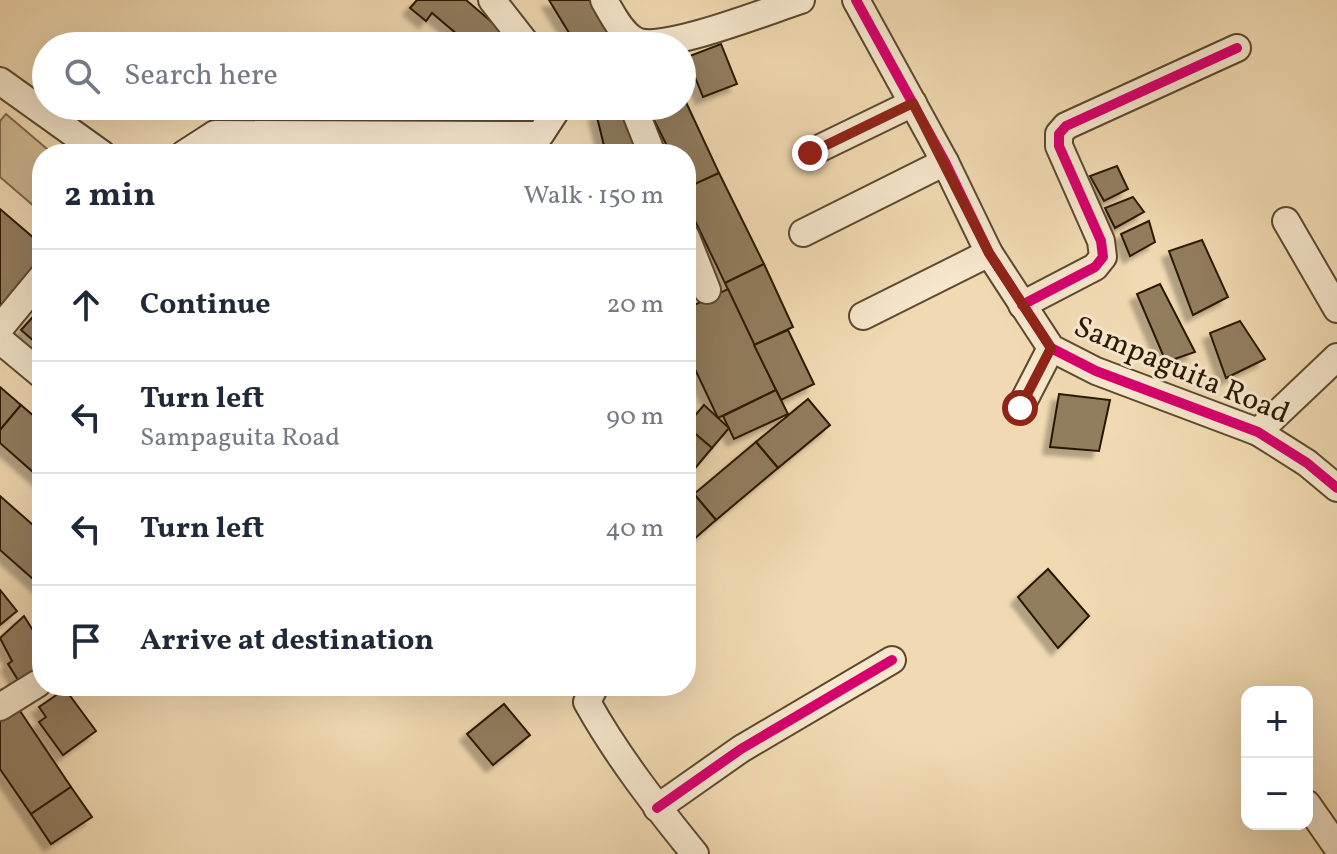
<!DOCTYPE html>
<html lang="en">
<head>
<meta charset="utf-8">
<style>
	:root { --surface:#fff; --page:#f2f2f3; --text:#1f2937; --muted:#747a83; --line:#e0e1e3 }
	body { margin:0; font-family:Vollkorn,serif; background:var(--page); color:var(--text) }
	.controls { position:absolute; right:24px; bottom:24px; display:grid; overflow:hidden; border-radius:16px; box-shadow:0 8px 32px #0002 }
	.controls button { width:72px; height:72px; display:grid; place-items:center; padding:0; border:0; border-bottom:2px solid var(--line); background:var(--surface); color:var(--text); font:40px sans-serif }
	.stop { position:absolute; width:24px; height:24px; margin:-18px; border:6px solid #8f2418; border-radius:50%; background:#fff }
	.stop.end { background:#8f2418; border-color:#fff; box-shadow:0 2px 8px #0008 }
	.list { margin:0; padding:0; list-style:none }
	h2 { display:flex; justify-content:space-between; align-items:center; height:104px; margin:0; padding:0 32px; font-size:34px }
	h2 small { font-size:26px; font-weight:400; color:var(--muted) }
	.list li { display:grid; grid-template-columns:52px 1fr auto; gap:24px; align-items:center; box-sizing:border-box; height:112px; padding:0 32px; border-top:2px solid var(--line) }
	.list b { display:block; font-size:30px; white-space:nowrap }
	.list p { margin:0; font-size:26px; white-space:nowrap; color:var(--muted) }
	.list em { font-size:26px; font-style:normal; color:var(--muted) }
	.icon { flex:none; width:44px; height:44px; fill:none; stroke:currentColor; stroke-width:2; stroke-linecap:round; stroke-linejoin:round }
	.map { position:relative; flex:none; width:1337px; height:854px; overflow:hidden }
	.search { position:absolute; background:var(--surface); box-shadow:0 8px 32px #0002; left:32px; top:32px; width:664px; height:88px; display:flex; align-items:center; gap:20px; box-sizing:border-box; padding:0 28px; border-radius:44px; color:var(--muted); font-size:30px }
	.panel { position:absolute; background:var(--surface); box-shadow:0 8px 32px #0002; left:32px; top:144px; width:664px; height:552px; border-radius:32px }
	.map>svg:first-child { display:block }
</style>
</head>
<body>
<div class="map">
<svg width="1337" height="854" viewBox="0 0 1337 854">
	<defs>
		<filter id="shadow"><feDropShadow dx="-7" dy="7" stdDeviation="2" flood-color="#0004"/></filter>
	</defs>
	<rect width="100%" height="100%" fill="#f1dab2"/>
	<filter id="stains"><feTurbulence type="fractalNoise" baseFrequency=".0025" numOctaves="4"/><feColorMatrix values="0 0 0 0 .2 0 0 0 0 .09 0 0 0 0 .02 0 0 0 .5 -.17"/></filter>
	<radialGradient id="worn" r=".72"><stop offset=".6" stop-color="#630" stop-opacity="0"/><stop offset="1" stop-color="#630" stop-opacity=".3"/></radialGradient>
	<polygon fill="#cfb994" stroke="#7d684b" stroke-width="2" points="6,114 53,154 42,154 42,213 0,177 0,121"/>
	<g fill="#927d5e" stroke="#2b1802" stroke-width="2" filter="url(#shadow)">
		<polygon points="417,0 466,0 520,46 471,46 432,13 426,21 410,8"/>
		<polygon points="549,0 593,0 622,46 577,46"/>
		<polygon points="721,44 737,84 703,97 687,57"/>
		<polygon points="685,100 719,173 687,188 686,154 671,154 652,116 673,106 682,106"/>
		<polygon points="625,106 639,154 606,154 596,113"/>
		<polygon points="648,106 673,106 652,116"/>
		<polygon points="1117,166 1128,189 1104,201 1090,176"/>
		<polygon points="719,173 764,264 725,283 686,202 686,188"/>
		<polygon points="1133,197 1144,212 1115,228 1105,208"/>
		<polygon points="0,209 42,245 42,262 0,311"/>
		<polygon points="1149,221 1155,242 1130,256 1121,234"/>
		<polygon points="1202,240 1228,297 1193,315 1169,251"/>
		<polygon points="764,264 793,327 754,345 725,283"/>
		<polygon points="1160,284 1195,352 1166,362 1137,294"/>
		<polygon points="728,289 776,390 718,418 686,350 686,309"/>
		<polygon points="41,308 42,309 42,348 21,330"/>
		<polygon points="1240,321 1265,359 1226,378 1210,333"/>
		<polygon points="788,330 814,384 781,400 754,345"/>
		<polygon points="0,387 21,405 0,430"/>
		<polygon points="776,390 788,414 734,439 723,416"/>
		<polygon points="1059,394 1110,400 1099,451 1050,447"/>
		<polygon points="808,399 830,425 778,468 756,442"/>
		<polygon points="21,405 42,423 42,480 0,443 0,430"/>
		<polygon points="704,405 729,428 712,448 686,426"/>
		<polygon points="686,426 712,448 686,479"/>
		<polygon points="756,442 778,468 716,520 694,494"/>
		<polygon points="694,494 716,520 686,546 686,501"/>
		<polygon points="0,496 42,533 42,587 0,550"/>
		<polygon points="1048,569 1089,616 1058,648 1018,597"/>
		<polygon points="0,590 17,611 0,625"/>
		<polygon points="24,616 39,640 36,643 42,652 42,665 18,680 8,664 12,661 0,638"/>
		<polygon points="65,689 96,731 63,755 39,722 46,717 39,707"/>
		<polygon points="504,704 530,735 493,765 467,734"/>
		<polygon points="16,705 71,787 31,814 0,769 0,716"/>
		<polygon points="71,787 92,817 51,844 31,814"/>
	</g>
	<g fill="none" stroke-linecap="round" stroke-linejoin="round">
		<g stroke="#5c482e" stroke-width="30">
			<g id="minor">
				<polyline points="492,0 528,46"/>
				<path d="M604,0C612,14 623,37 639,42C669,50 767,11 801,0"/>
				<polyline points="856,0 945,162 989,253 1051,348 1096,371 1258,432 1307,463 1337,488"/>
				<polyline points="0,81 102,154"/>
				<polyline points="633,106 652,154"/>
				<polyline points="810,153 913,103"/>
				<polyline points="184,154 215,134 540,135 559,106"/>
				<polyline points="1286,221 1337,309"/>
				<polyline points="803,233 945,162"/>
				<polyline points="686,237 707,290"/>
				<polyline points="1022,305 1095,267 1103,257 1101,241 1059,146 1059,134 1066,126 1237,48"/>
				<polyline points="863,316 989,253"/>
				<polyline points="0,328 42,277"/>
				<polyline points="0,340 42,375"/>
				<polyline points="1020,408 1051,348"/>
				<polyline points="1258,432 1337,357"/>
				<path d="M595,686L587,702C617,756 656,806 695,854"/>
				<polyline points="0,707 37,684"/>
				<polyline points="1307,804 1337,847"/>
				<polyline points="657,808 741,749 892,660"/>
			</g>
		</g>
		<use href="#minor" stroke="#f6e7cd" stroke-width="26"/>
		<g stroke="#f6e7cd" stroke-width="15">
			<g id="cycleway">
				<polyline points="856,0 945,162 989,253 1051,348 1096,371 1258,432 1307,463 1337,488"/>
				<polyline points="1022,305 1095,267 1103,257 1101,241 1059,146 1059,134 1066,126 1237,48"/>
				<polyline points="657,808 741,749 892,660"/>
			</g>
		</g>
		<use href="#cycleway" stroke="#d6006c" stroke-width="10"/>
	</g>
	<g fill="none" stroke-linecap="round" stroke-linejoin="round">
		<polyline stroke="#8f2418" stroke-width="10" points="810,153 913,103 989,253 1051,348 1020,408"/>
	</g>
	<g text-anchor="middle" stroke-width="6" stroke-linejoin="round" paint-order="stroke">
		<g font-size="30" fill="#2b1802" stroke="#f6e7cd">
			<text transform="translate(1182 369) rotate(23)" y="10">Sampaguita Road</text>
		</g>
	</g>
	<rect width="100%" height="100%" filter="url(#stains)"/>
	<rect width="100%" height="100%" fill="url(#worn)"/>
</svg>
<div class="controls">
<button>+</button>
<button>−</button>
</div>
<div class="stop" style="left:1020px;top:408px"></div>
<div class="stop end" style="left:810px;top:153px"></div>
<div class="search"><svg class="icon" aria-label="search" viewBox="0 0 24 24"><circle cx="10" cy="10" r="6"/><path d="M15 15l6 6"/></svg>Search here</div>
<section class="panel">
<h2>2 min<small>Walk · 150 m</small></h2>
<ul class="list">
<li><svg class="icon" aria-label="ahead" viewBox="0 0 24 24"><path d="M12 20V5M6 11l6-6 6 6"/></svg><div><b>Continue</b></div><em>20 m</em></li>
<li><svg class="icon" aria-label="left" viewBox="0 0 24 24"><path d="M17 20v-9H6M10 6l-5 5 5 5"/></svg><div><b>Turn left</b><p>Sampaguita Road</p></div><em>90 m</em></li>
<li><svg class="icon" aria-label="left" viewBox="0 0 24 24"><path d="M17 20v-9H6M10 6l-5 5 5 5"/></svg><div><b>Turn left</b></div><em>40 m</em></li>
<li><svg class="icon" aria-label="arrive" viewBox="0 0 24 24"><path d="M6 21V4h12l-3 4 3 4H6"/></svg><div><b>Arrive at destination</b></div></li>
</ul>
</section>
</div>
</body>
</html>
